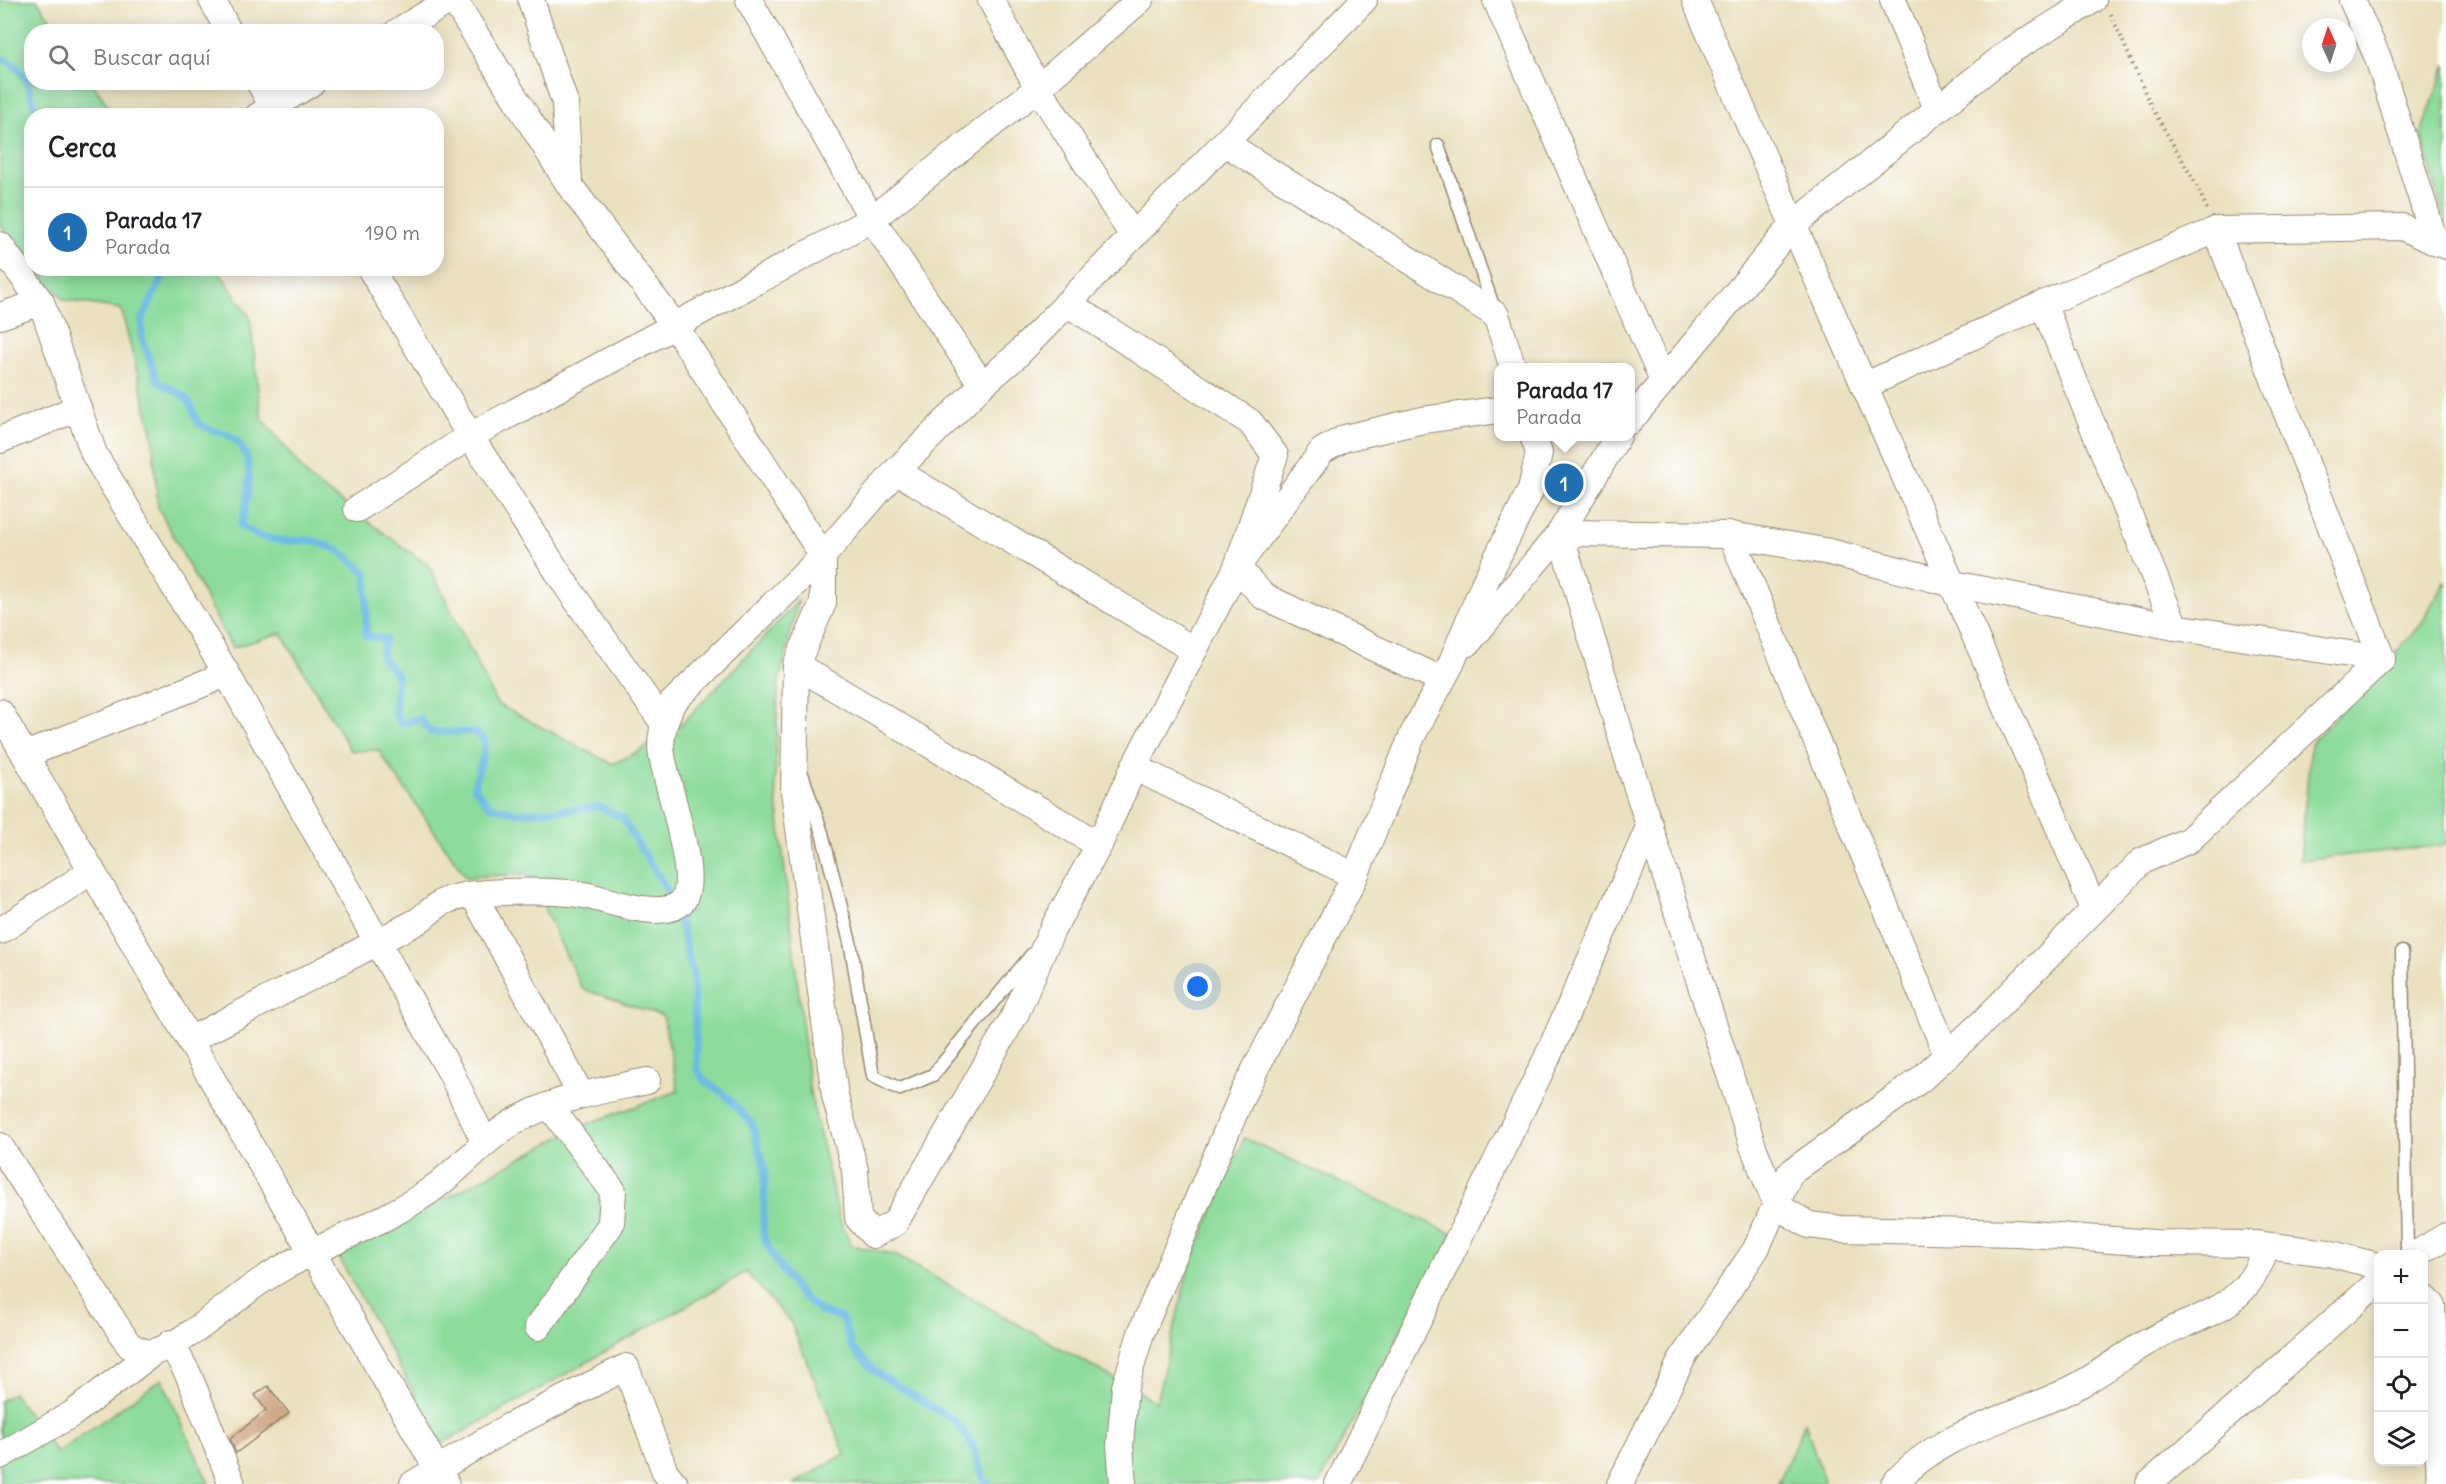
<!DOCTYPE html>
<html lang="es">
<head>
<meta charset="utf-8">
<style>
	:root { --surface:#fff; --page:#f2f2f2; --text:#202124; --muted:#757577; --line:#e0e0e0; --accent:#1f6fb2 }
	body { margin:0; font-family:Delius,sans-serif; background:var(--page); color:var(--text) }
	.controls { position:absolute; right:18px; bottom:18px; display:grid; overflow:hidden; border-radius:12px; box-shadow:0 3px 15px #0003 }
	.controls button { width:54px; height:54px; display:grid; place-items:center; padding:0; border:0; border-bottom:2px solid var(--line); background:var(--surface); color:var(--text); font:30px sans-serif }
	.compass { position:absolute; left:2302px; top:18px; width:54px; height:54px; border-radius:50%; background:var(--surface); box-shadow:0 3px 15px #0003; rotate:357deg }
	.you { position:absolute; left:1198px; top:987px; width:21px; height:21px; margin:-15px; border:4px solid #fff; border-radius:50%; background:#1a73e8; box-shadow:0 0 0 9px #1a73e833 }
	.badge { display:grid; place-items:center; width:39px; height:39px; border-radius:50%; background:var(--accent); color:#fff; font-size:20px; font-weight:700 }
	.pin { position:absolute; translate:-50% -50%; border:3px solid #fff; box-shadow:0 2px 6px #0006 }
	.popup { position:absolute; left:1494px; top:363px; width:141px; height:78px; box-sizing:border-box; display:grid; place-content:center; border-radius:12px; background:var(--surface); filter:drop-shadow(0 2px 4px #0005); font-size:20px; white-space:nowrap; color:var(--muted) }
	.popup b { font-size:22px; color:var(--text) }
	.popup::after { content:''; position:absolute; left:50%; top:100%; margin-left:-12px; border:12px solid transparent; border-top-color:var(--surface) }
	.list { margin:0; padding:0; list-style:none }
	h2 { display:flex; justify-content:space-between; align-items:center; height:78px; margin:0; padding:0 24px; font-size:26px }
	h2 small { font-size:20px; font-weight:400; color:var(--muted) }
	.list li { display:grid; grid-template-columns:39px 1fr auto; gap:18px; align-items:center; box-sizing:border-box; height:90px; padding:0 24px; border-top:2px solid var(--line) }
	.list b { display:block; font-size:22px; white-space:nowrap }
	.list p { margin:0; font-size:20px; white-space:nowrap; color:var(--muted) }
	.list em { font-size:20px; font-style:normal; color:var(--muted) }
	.icon { flex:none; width:33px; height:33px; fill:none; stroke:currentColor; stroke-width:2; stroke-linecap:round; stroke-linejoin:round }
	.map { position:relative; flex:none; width:2446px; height:1484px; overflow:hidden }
	.search { position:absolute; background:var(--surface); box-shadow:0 3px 15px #0003; left:24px; top:24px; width:420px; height:66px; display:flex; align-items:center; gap:15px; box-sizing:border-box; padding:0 21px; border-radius:24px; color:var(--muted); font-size:22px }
	.panel { position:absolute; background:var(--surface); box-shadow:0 3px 15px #0003; left:24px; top:108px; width:420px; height:168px; border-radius:24px }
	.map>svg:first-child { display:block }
</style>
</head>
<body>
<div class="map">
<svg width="2446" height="1484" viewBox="0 0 2446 1484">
	<rect width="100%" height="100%" fill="#fff"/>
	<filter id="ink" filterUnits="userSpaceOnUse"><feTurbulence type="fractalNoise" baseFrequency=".0167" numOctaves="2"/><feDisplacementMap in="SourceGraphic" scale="12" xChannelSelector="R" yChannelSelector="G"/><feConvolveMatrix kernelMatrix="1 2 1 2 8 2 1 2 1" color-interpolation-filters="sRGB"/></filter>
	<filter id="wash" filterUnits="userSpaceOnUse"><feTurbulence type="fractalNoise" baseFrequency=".008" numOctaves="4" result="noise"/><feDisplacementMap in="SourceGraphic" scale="24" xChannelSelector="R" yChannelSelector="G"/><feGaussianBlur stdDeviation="1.35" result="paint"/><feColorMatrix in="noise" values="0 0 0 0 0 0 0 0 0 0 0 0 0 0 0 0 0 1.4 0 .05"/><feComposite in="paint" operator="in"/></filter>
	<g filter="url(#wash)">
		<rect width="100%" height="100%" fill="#ebe1c0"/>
		<g fill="#8ddc9b" stroke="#64835c" stroke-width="1.5">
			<polygon points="0,0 37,0 58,31 32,32 32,82 92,83 115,115 32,116 31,262 0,225"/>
			<polygon points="2446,64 2446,225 2421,133"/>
			<polygon points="37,269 217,269 250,317 261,417 310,479 429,566 497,704 612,764 640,751 684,722 798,601 778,687 775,783 810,1093 839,1217 851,1245 895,1255 1156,1402 1189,1267 1244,1138 1453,1234 1319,1484 794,1484 845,1454 791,1323 746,1272 442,1444 338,1256 579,1127 678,1091 663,1016 582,989 528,874 466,877 378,750 351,751 281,633 232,648 158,507 152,431 121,309 64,300"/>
			<polygon points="2446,581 2446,845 2300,860 2311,743 2420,626"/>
			<polygon points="162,1379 209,1484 0,1484 0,1401 13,1393 57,1453"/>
			<polygon points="1805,1422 1825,1484 1778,1484"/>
		</g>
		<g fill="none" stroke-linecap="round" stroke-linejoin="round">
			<g stroke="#6cbae6" stroke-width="7">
				<path d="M0,58C26,66 31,92 37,116"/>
				<path d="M167,268L142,319V338L158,382C168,388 182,392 189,402C194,408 193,418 199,423C208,431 218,431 228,435C260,450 248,500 241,526L258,536L282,541L311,540L339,550L367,574L366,636L385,639L381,656L397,675L395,712L401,724L420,718L430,732H475L485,741C485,757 477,771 474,787L489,806L520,813L600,807L622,818L673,900"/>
				<polyline points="677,911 693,974 697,1069 704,1080 725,1095 752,1124 765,1169 763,1236 777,1263 798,1292 821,1312 842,1318 852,1348 874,1371 955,1421 972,1444 984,1480 989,1484"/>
			</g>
		</g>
		<g id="blocks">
			<polygon fill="#d0a887" points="268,1386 289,1413 236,1453 230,1439 266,1410 255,1395"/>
		</g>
	</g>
	<g filter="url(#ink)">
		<use href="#blocks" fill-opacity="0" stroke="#93866f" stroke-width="1.5"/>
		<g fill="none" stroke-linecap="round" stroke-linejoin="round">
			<g stroke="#93866f" stroke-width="15">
				<g id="lane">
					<polyline points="1438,145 1494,309"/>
					<polyline points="802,774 822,833 850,942 873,1076 900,1089 933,1075 1032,954"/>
					<polyline points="2402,952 2407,1254"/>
				</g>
			</g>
			<g stroke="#93866f" stroke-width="28">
				<g id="street">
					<polyline points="212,0 229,32"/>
					<polyline points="454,0 570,186 675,326 823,556 823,603 796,665 794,791 835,1096 855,1170 858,1218 873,1235 895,1223 1016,1013 1052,930 1099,845 1134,767 1237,567 1322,451 1345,438 1423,420 1498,410"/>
					<polyline points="531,0 565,103 569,183"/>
					<polyline points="749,0 872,219 982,385"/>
					<polyline points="991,0 1038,88 1133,236"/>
					<polyline points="1496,0 1662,379"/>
					<path d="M1695,0C1826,304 1964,605 2094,909"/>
					<polyline points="1893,0 1937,109"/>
					<polyline points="2352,0 2378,58 2435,242 2446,246"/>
					<polyline points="397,32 450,0"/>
					<polyline points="259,82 278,116"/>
					<polyline points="258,116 313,82"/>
					<polyline points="1225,143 1496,315 1513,368"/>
					<polyline points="2216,230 2382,659"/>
					<polyline points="0,245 41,302 94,454 227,674 451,1073 485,1143"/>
					<polyline points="370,268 470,436 568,588 664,724"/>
					<polyline points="1067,303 1250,422 1275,455 1237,567 1263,596 1442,680"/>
					<polyline points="2043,304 2175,627"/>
					<polyline points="0,316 41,302"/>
					<polyline points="1864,386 2043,304 2216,230 2402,227 2435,242"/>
					<polyline points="1630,421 1792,226 2009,52 2093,0"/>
					<polyline points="0,440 78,408"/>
					<polyline points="896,471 1194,650"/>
					<polyline points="357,509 470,436 872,219 1038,88 1140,0"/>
					<path d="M1560,533L1630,766L1754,1149L1777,1206L1809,1225L1841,1229L2016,1233L2154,1243L2255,1244L2263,1256C2242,1310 2202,1314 2155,1338C2129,1351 2106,1370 2081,1384C2018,1419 1944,1427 1894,1484"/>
					<polyline points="1560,533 1731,535 1830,552 1953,584 2175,627 2382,659"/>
					<polyline points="1731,535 1947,1055"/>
					<polyline points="1468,643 1560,533 1618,436"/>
					<polyline points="796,665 1099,845"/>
					<polyline points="0,712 446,1484"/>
					<polyline points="25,755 227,674"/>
					<polyline points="1134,767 1355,876"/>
					<polyline points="473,894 581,1095"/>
					<polyline points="0,931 92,871"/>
					<path d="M190,1040L418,921C426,915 434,907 443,902C469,889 555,890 584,895C609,900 655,919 678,905C707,888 662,778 661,747C661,731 666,718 672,703L823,556L896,471L982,385L1014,358L1364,0"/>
					<path d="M0,1146L129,1345C137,1349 145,1354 154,1352C187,1343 234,1298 264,1279C315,1246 375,1228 425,1194C459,1172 484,1137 521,1118C560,1097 604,1090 647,1081"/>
					<polyline points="2255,1244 2328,1253 2378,1266"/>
					<polyline points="2416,1254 2446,1236"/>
					<polyline points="2424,1297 2432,1305 2440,1484"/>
					<polyline points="538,1327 611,1224 613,1191 549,1105"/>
					<polyline points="171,1343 189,1376 232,1484"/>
					<polyline points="0,1456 72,1414 154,1352"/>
					<polyline points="413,1484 510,1426 626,1367 665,1472 675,1484"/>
					<polyline points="1123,1484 1120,1445 1125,1387 1141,1333 1243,1093 1355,876 1413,734 1451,664 1484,584 1531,489 1539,453 1533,436"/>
					<polyline points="1338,1484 1546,1060 1650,825"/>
					<polyline points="1620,1484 1683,1357 1756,1249 1790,1173 1920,1080 1985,1020 2142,861 2189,840 2382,659"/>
					<polyline points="2149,1484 2378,1282"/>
				</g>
			</g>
			<polyline stroke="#93866f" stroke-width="4" stroke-dasharray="1.5 4.5" stroke-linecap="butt" points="2111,14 2151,106 2197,186 2207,209"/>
			<use href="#lane" stroke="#fff" stroke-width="12"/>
			<use href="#street" stroke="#fff" stroke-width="26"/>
		</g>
	</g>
</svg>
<div class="controls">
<button>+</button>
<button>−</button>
<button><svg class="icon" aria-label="locate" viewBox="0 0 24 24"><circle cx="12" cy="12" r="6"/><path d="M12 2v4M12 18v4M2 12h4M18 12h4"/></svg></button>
<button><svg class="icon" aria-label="layers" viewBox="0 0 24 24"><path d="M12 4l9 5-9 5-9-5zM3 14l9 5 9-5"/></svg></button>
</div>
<svg class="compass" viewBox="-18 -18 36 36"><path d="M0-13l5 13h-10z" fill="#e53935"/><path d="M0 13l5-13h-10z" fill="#757577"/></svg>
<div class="you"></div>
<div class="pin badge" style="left:1564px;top:483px">1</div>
<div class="popup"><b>Parada 17</b>Parada</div>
<div class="search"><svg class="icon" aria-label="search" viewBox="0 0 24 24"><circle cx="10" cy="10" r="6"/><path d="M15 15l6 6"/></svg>Buscar aquí</div>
<section class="panel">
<h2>Cerca<small></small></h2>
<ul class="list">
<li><span class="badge">1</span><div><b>Parada 17</b><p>Parada</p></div><em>190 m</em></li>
</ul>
</section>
</div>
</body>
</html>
